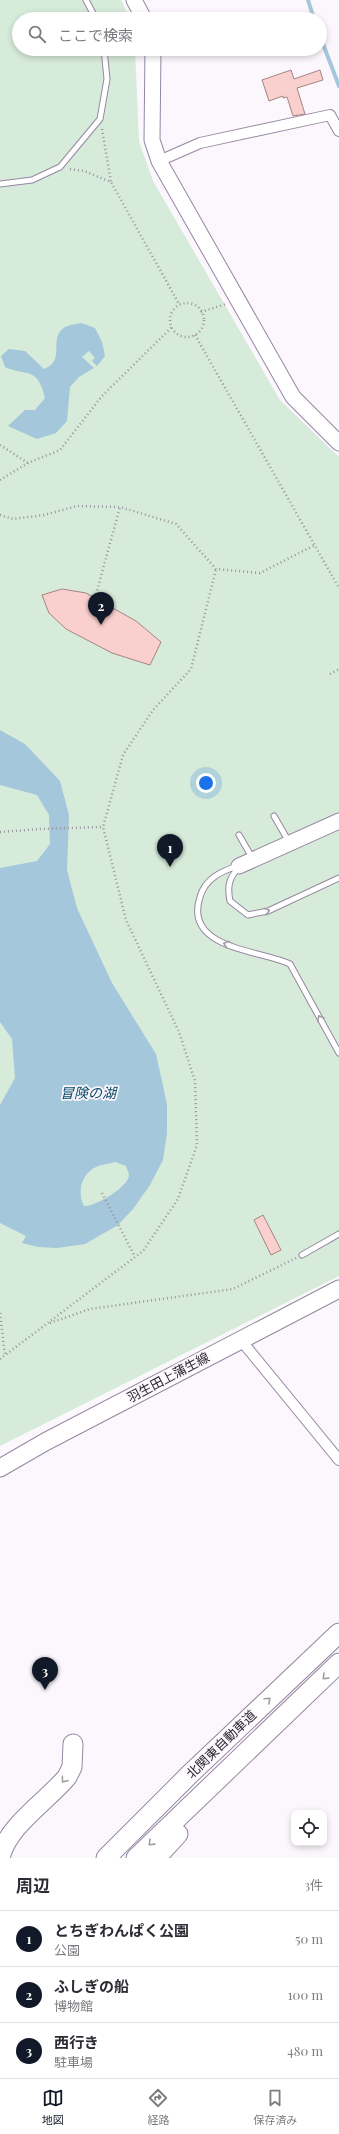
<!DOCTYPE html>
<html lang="ja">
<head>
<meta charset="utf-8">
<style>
	:root { --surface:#fff; --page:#f7f7f7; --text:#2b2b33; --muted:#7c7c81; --line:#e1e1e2; --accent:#111827 }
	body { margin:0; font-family:"Playfair Display","Noto Sans JP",serif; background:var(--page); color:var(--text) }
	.controls { position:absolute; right:12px; bottom:12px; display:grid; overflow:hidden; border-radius:8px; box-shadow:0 2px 6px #0003 }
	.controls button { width:36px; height:36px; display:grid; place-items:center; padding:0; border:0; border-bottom:1px solid var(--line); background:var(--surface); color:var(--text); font:20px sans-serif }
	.you { position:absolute; left:206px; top:783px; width:14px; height:14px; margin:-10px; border:3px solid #fff; border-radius:50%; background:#1a73e8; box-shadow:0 0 0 6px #1a73e833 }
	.badge { display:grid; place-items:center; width:26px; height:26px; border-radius:50%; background:var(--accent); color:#fff; font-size:13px; font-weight:700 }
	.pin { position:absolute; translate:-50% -33px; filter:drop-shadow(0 1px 2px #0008) }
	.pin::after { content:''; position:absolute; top:21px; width:14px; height:12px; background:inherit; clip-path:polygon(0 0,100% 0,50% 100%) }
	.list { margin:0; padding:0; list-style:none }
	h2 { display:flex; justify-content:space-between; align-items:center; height:52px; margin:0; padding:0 16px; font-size:17px }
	h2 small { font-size:13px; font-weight:400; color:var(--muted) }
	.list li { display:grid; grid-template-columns:26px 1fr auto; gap:12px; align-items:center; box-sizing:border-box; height:56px; padding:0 16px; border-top:1px solid var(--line) }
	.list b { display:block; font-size:15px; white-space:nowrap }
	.list p { margin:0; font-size:13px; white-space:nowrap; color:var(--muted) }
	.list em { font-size:13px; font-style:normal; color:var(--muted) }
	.icon { flex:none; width:22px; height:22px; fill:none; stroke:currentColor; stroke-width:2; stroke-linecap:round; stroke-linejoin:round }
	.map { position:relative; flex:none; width:339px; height:1858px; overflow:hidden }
	.search { position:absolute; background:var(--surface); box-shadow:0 2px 6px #0003; left:12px; right:12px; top:12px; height:44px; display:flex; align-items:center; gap:10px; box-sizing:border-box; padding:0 14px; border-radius:22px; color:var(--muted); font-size:15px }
	.sheet { height:220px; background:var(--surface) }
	nav { display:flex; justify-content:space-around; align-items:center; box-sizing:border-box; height:56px; border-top:1px solid var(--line); background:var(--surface); font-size:11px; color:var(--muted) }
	nav a { display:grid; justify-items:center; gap:2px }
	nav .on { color:var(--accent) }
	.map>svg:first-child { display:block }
</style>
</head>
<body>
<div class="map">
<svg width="339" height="1858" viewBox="0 0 339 1858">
	<rect width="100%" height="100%" fill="#fbf7fd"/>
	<polygon fill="#d6ebd9" points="0,0 121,0 130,19 19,19 19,49 135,49 139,141 153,181 280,400 339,457 339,1276 0,1446"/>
	<g fill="#a4c7db" fill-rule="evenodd">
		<path d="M81,323L95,328L102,342L105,356L97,366L92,361L95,358L89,351L82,357L94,368L79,377L70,387L67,421L56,433L37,439L8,426L25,410H35L45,398C37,365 27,377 5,367L1,356L9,349L25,351L44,369C67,361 47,338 65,327C69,325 77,324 81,323Z"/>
		<path d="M0,730L25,744L60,781L69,815L67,870L77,908L112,983L156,1054L167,1104V1133L163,1160L150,1185L133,1209L118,1225L85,1244L57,1248L38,1247L22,1243L26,1236L0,1223V1105L15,1078L12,1039L0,1022V868L37,861L50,844L49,815L37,795L0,785ZM115,1162L126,1166C127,1169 129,1173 129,1175C129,1187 94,1207 84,1206C77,1192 81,1174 96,1167C102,1164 109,1164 115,1162Z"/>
	</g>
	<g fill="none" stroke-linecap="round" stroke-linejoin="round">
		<g stroke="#a4c7db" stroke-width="4">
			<polyline points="308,0 314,19"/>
			<polyline points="320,36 339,86"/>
		</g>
	</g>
	<g fill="#f9d0ce" stroke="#a68482">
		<polygon points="291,70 294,79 320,70 323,80 297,88 305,114 293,116 287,97 283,98 283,96 269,101 262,80"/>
		<polygon points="62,589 86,593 136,621 161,642 150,665 112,653 66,629 49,613 42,595"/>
		<polygon points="263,1215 281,1250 271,1255 254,1220"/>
	</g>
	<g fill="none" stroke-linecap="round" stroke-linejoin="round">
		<g stroke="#9587a1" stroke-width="7">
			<g id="lane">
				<polyline points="86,0 96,19"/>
				<polyline points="0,184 32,180 60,167 100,119 107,79 104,49"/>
				<polyline points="274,816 289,842"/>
				<polyline points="239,835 253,859"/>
				<path d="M238,866C221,871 205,879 200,897C183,949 260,950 290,964L339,1053"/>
				<path d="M239,867C229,878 227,886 230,901L248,915L268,911L339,878"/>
				<polyline points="302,1255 339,1234"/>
			</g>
		</g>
		<g stroke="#9587a1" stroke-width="12">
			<g id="street">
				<polyline points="159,161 200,143 330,115 339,131"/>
				<polyline points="240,1339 339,1460"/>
			</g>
		</g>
		<g stroke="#9587a1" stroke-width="17">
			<g id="secondary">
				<polyline points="134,0 144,19"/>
				<polyline points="153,49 152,140 159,161 293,397 339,443"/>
				<polyline points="239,866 339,821"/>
			</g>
		</g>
		<g stroke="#9587a1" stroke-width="19">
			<polyline id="primary" points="0,1468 45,1442 339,1289"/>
		</g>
		<g stroke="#9587a1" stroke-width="21">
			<g id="highway">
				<path d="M0,1858C7,1826 46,1802 67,1777L72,1767L73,1744"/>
				<polyline points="106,1858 189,1775 339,1633"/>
				<polyline points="136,1858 339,1663"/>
				<polyline points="156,1858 178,1834"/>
			</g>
		</g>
		<g stroke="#9a959d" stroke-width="2.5" stroke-dasharray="1 3" stroke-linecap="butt">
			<polyline points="102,129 111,182"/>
			<polyline points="70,169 84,171 111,182 179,304"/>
			<circle cx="187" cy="320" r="17"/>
			<polyline points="201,312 226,304"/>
			<polyline points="195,335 339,588"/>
			<polyline points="0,445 28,463"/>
			<polyline points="0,480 28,463 60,450 102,396 172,327"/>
			<polyline points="0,515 13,519 44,515 77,506 120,507 176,524 216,569 260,573 315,545"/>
			<polyline points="95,598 120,507"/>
			<polyline points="330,674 339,669"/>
			<polyline points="0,832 40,829 103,827"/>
			<polyline points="102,1193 135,1257"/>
			<polyline points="0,1313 5,1356"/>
			<polyline points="50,1323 90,1309 233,1289 296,1258"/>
			<polyline points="0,1359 143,1251 178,1199 197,1145 195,1081 179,1032 126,920 103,827 123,755 153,710 191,669 216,569"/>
		</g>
		<use href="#lane" stroke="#fff" stroke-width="5"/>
		<use href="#street" stroke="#fff" stroke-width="10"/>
		<use href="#secondary" stroke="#fff" stroke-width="15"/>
		<use href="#primary" stroke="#fff" stroke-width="17"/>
		<use href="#highway" stroke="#fff" stroke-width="19"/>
	</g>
	<defs><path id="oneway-chevron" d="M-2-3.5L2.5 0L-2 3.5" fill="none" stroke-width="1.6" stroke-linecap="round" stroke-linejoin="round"/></defs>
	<g stroke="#a09da2">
		<use href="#oneway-chevron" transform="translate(267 911) rotate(-17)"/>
		<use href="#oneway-chevron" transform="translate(226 944) rotate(-161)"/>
		<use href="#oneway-chevron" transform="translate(320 1018) rotate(-119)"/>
		<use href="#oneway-chevron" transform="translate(325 1677) rotate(136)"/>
		<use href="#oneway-chevron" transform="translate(268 1700) rotate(-43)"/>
		<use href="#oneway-chevron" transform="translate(64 1780) rotate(127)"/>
		<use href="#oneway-chevron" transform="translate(151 1843) rotate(136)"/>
	</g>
	<g text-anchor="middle" stroke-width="3.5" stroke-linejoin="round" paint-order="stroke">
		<g font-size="13" fill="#2c2631" stroke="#fbf7fd">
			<text transform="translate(168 1377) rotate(-28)" y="5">羽生田上蒲生線</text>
			<text transform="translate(221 1744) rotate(-44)" y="5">北関東自動車道</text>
		</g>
		<g font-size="14" font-style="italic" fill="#064965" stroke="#fbf7fd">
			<text x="88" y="1098">冒険の湖</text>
		</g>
	</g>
</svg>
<div class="controls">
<button><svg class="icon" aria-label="locate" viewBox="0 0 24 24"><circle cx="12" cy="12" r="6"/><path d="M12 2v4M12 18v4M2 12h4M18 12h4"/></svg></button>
</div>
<div class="you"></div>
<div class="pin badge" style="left:170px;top:867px">1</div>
<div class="pin badge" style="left:101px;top:625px">2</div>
<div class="pin badge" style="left:45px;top:1690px">3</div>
<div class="search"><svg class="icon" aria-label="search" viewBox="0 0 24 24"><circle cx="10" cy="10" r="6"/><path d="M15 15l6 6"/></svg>ここで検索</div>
</div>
<section class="sheet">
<h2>周辺<small>3件</small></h2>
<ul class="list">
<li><span class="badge">1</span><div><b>とちぎわんぱく公園</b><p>公園</p></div><em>50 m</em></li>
<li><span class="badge">2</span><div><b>ふしぎの船</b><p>博物館</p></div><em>100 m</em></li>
<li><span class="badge">3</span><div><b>西行き</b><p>駐車場</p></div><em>480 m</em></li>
</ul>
</section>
<nav>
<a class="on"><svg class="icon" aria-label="map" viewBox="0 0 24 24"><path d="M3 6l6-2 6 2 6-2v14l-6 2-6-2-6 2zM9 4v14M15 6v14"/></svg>地図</a>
<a><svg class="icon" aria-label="directions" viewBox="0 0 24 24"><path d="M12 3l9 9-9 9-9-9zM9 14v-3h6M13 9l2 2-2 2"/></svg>経路</a>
<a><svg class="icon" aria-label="saved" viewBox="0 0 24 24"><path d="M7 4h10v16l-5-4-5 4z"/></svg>保存済み</a>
</nav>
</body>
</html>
